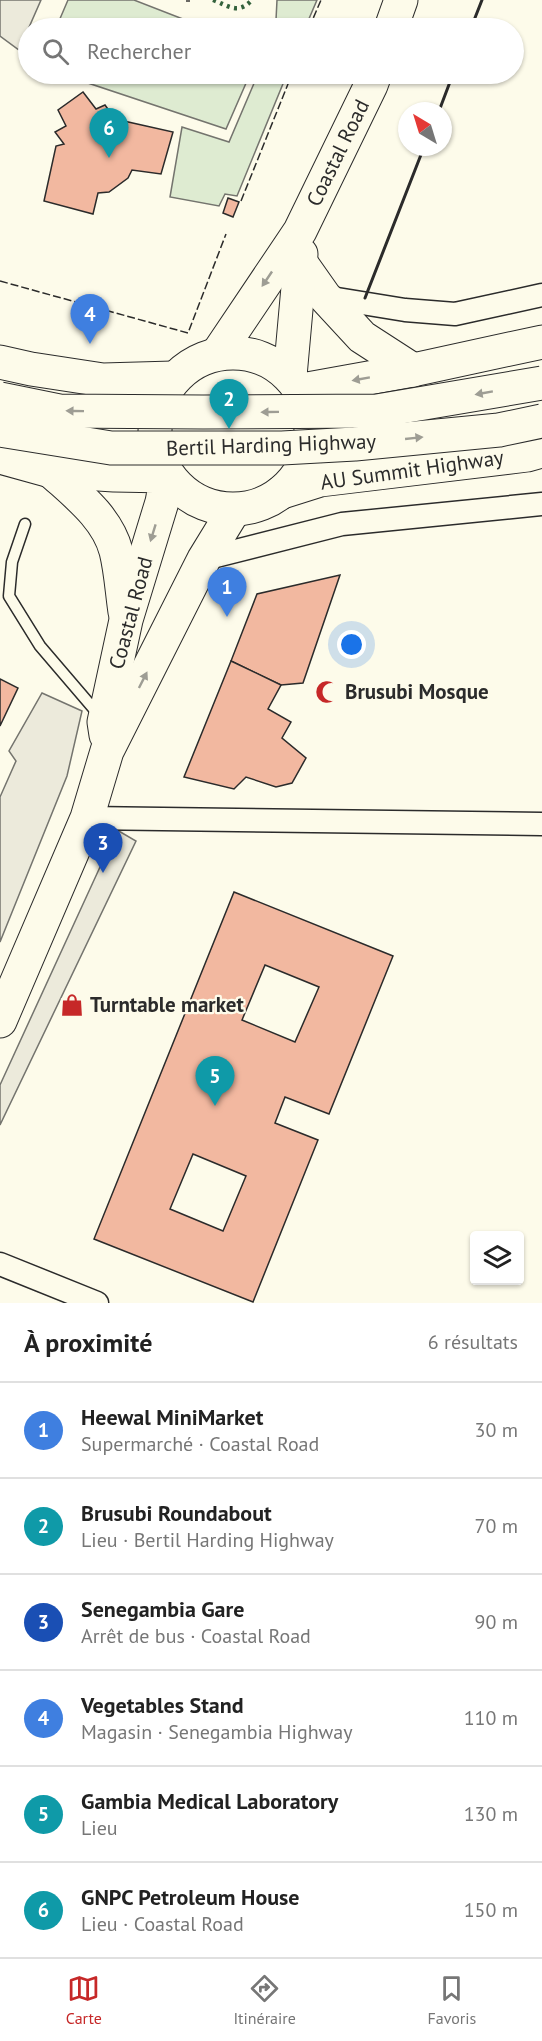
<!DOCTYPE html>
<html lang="fr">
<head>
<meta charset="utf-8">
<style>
	:root { --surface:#fff; --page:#f6f6f6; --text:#222; --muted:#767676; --line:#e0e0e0; --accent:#c62828 }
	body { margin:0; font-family:"PT Sans",sans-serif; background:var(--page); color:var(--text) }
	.controls { position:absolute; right:18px; bottom:18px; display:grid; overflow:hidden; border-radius:6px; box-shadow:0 2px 4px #0004 }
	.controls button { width:54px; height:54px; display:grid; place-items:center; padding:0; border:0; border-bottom:2px solid var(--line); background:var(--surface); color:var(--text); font:30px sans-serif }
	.compass { position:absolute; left:398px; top:102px; width:54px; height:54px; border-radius:50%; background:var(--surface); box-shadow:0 2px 4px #0004; rotate:322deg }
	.you { position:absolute; left:352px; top:645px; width:21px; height:21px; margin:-15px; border:4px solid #fff; border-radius:50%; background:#1a73e8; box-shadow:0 0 0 9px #1a73e833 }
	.badge { display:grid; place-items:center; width:39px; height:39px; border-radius:50%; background:var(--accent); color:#fff; font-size:20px; font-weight:700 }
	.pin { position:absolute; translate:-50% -50px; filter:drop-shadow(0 2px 3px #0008) }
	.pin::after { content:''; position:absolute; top:32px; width:21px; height:18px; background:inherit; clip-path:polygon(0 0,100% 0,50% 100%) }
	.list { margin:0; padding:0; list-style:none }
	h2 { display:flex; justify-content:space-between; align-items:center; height:78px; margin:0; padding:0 24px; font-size:26px }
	h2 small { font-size:20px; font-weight:400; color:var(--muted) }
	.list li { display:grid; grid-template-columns:39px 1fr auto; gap:18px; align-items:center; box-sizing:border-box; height:96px; padding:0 24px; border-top:2px solid var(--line) }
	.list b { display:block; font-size:22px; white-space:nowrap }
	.list p { margin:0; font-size:20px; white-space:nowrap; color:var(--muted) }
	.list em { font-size:20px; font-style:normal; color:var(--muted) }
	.icon { flex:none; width:33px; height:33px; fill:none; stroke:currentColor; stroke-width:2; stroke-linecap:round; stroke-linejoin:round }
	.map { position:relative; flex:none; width:542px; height:1303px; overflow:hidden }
	.search { position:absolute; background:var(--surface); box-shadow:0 2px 4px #0004; left:18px; right:18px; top:18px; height:66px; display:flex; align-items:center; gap:15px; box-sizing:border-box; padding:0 21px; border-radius:33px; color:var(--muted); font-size:22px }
	.sheet { height:654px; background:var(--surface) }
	nav { display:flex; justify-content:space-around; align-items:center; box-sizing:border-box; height:84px; border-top:2px solid var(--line); background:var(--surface); font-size:16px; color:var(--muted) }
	nav a { display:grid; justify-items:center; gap:3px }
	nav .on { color:var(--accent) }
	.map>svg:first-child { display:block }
</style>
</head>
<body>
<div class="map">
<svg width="542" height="1303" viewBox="0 0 542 1303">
	<rect width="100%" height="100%" fill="#fdfbea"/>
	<g fill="#deebd1" stroke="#74746e" stroke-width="1.5">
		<polygon points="68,0 134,0 206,28 56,28"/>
		<polygon points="277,0 317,0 305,28 276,20"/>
		<polygon points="68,74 250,74 226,129 70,77"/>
		<polygon points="258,74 287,74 237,196 225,194 219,206 170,197 182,127 229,142"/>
	</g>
	<g fill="#eceadb" stroke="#74746e" stroke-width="1.5">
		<polygon points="0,0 41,0 19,50 0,36"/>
		<polygon points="42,693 82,711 67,776 0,942 0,797 16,761 9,751"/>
		<polygon points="117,830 136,841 0,1125 0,1085"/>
	</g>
	<g fill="#f2b8a0" stroke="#2b2b2b" stroke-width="1.5" fill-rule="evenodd">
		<polygon points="83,92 96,109 105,105 115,119 173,132 161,174 132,170 128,178 109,192 98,193 93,214 44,201 56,146 64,144 55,132 66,126 58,110"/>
		<polygon points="228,198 239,202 233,217 223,213"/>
		<polygon points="340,575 303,683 281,685 231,661 257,594"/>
		<polygon points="231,661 281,685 268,709 291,722 282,738 306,758 292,783 276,787 246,777 234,789 184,777"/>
		<polygon points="0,679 18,688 0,726"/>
		<path d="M234,892L393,956L329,1114L285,1097L275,1123L318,1140L253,1302L94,1239ZM265,965L319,987L295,1042L242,1020ZM193,1154L246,1176L223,1231L170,1209Z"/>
	</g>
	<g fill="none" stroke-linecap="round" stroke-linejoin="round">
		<g stroke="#2b2b2b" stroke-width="13">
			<polyline id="lane" points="25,524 12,562 9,596 40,646 99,715"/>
		</g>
		<g stroke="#2b2b2b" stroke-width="25">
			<g id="street">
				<polyline points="325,297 405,310 455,314 542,295"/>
				<polyline points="204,559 342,524 542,504"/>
				<polyline points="87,818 542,824"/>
				<polyline points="0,1264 97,1303"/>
			</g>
		</g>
		<g stroke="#2b2b2b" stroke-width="35">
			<g id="primary">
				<polyline points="391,28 401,0"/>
				<polyline points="301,263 325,297 362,337 413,370"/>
				<circle cx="233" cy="431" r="78"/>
				<polyline points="218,353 300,231 371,85 375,74"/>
				<polyline points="0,362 31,369 103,380 173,378"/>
				<polyline points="290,376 301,254"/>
				<polyline points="302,390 413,370 542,342"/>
				<polyline points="0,457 51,471 114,475 167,476 162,502 126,620 104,722 106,735"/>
				<path d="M51,471C76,494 107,517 116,551C121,571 122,592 125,612"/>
				<polyline points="282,492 320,480 527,455 542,451"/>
				<polyline points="0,1021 87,818 107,751 204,559 234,510"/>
			</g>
		</g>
		<polyline stroke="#6a6964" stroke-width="4" stroke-dasharray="4.5 3" stroke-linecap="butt" points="188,2 188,0"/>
		<use href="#lane" stroke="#fdfbea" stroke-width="10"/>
		<use href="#street" stroke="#fdfbea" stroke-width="22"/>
		<use href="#primary" stroke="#fdfbea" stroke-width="33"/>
		<g stroke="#2b2b2b" stroke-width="35" stroke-linecap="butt">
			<g id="primary-bridge">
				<polyline points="0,399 59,411 203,412 377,411 542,383"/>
				<polyline points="0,430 111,448 282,448 355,444 499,430 542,421"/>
			</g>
		</g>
		<use href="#primary-bridge" stroke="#fdfbea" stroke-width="33"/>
		<path stroke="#34623c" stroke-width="4.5" stroke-dasharray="3 4.5" stroke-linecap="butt" d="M213,0C229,6 238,15 252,0"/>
		<g stroke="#2b2b2b" stroke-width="1.5" stroke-dasharray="8 3" stroke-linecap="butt">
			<polyline points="309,28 321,0"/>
			<polyline points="241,201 292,74"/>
			<polyline points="0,281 188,333 226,234"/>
		</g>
		<g stroke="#2b2b2b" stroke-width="3">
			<polyline points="471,28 482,0"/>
			<polyline points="439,111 453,74"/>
			<polyline points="365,298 424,147"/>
		</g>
	</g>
	<defs><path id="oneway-solid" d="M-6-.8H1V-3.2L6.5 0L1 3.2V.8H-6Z" transform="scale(1.5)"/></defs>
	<g fill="#9e9d94">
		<use href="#oneway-solid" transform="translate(267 279) rotate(124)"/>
		<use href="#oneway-solid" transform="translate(361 379) rotate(170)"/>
		<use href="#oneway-solid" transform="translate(484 393) rotate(170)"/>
		<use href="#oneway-solid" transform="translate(75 411) rotate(-179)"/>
		<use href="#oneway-solid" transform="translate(270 412) rotate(179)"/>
		<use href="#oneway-solid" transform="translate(414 438) rotate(-6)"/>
		<use href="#oneway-solid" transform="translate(153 533) rotate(107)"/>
		<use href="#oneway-solid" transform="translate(143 680) rotate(-63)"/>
	</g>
	<defs>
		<g id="mosque-bare" transform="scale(1.8)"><path d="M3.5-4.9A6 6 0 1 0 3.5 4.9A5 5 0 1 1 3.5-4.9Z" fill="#c62828" stroke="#fdfbea" stroke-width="2.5" paint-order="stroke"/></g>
		<g id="shop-bare" transform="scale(1.8)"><path d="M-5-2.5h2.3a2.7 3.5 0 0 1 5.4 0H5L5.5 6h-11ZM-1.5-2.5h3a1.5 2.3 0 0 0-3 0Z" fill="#c62828" stroke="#fdfbea" stroke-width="2.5" paint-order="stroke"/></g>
	</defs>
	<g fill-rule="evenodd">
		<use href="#mosque-bare" x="327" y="692"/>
		<use href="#shop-bare" x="72" y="1005"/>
	</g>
	<g text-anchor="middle" stroke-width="4.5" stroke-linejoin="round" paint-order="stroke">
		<g font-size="21" fill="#2b2b2b" stroke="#fdfbea">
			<text transform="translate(338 153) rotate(-64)" y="7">Coastal Road</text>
			<text transform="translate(271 445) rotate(-2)" y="7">Bertil Harding Highway</text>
			<text transform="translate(412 470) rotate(-8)" y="7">AU Summit Highway</text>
			<text transform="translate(131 613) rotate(-75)" y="7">Coastal Road</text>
		</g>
		<g font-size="21" font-weight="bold" fill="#2b2b2b" stroke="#fdfbea" text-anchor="start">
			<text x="345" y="699">Brusubi Mosque</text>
			<text x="90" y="1012">Turntable market</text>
		</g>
	</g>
</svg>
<div class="controls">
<button><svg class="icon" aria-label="layers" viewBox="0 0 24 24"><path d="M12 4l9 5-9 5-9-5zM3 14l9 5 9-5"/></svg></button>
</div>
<svg class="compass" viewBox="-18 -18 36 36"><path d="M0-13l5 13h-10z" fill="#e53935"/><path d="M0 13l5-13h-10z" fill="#767676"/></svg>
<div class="you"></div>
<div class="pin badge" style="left:227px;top:617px;background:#3f7fe0">1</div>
<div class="pin badge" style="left:229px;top:429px;background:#0f9aa8">2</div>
<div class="pin badge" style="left:103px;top:873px;background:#1a4fb4">3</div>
<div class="pin badge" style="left:90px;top:344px;background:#3f7fe0">4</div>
<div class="pin badge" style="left:215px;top:1106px;background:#0f9aa8">5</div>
<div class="pin badge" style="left:109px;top:158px;background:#0f9aa8">6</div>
<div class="search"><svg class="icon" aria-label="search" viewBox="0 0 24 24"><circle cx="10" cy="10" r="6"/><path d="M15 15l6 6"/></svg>Rechercher</div>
</div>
<section class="sheet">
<h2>À proximité<small>6 résultats</small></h2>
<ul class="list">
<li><span class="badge" style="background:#3f7fe0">1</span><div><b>Heewal MiniMarket</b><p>Supermarché · Coastal Road</p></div><em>30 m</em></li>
<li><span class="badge" style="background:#0f9aa8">2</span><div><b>Brusubi Roundabout</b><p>Lieu · Bertil Harding Highway</p></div><em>70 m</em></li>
<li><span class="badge" style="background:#1a4fb4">3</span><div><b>Senegambia Gare</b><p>Arrêt de bus · Coastal Road</p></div><em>90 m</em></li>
<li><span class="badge" style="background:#3f7fe0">4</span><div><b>Vegetables Stand</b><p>Magasin · Senegambia Highway</p></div><em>110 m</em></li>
<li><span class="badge" style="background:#0f9aa8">5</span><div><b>Gambia Medical Laboratory</b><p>Lieu</p></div><em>130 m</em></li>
<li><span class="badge" style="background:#0f9aa8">6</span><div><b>GNPC Petroleum House</b><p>Lieu · Coastal Road</p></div><em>150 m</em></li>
</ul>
</section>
<nav>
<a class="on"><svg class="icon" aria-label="map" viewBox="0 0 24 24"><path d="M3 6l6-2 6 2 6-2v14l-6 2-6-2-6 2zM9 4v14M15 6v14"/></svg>Carte</a>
<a><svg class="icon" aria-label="directions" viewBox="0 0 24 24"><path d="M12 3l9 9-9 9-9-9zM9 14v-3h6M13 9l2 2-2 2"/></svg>Itinéraire</a>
<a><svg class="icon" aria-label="saved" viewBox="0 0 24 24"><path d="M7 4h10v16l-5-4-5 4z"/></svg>Favoris</a>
</nav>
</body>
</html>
